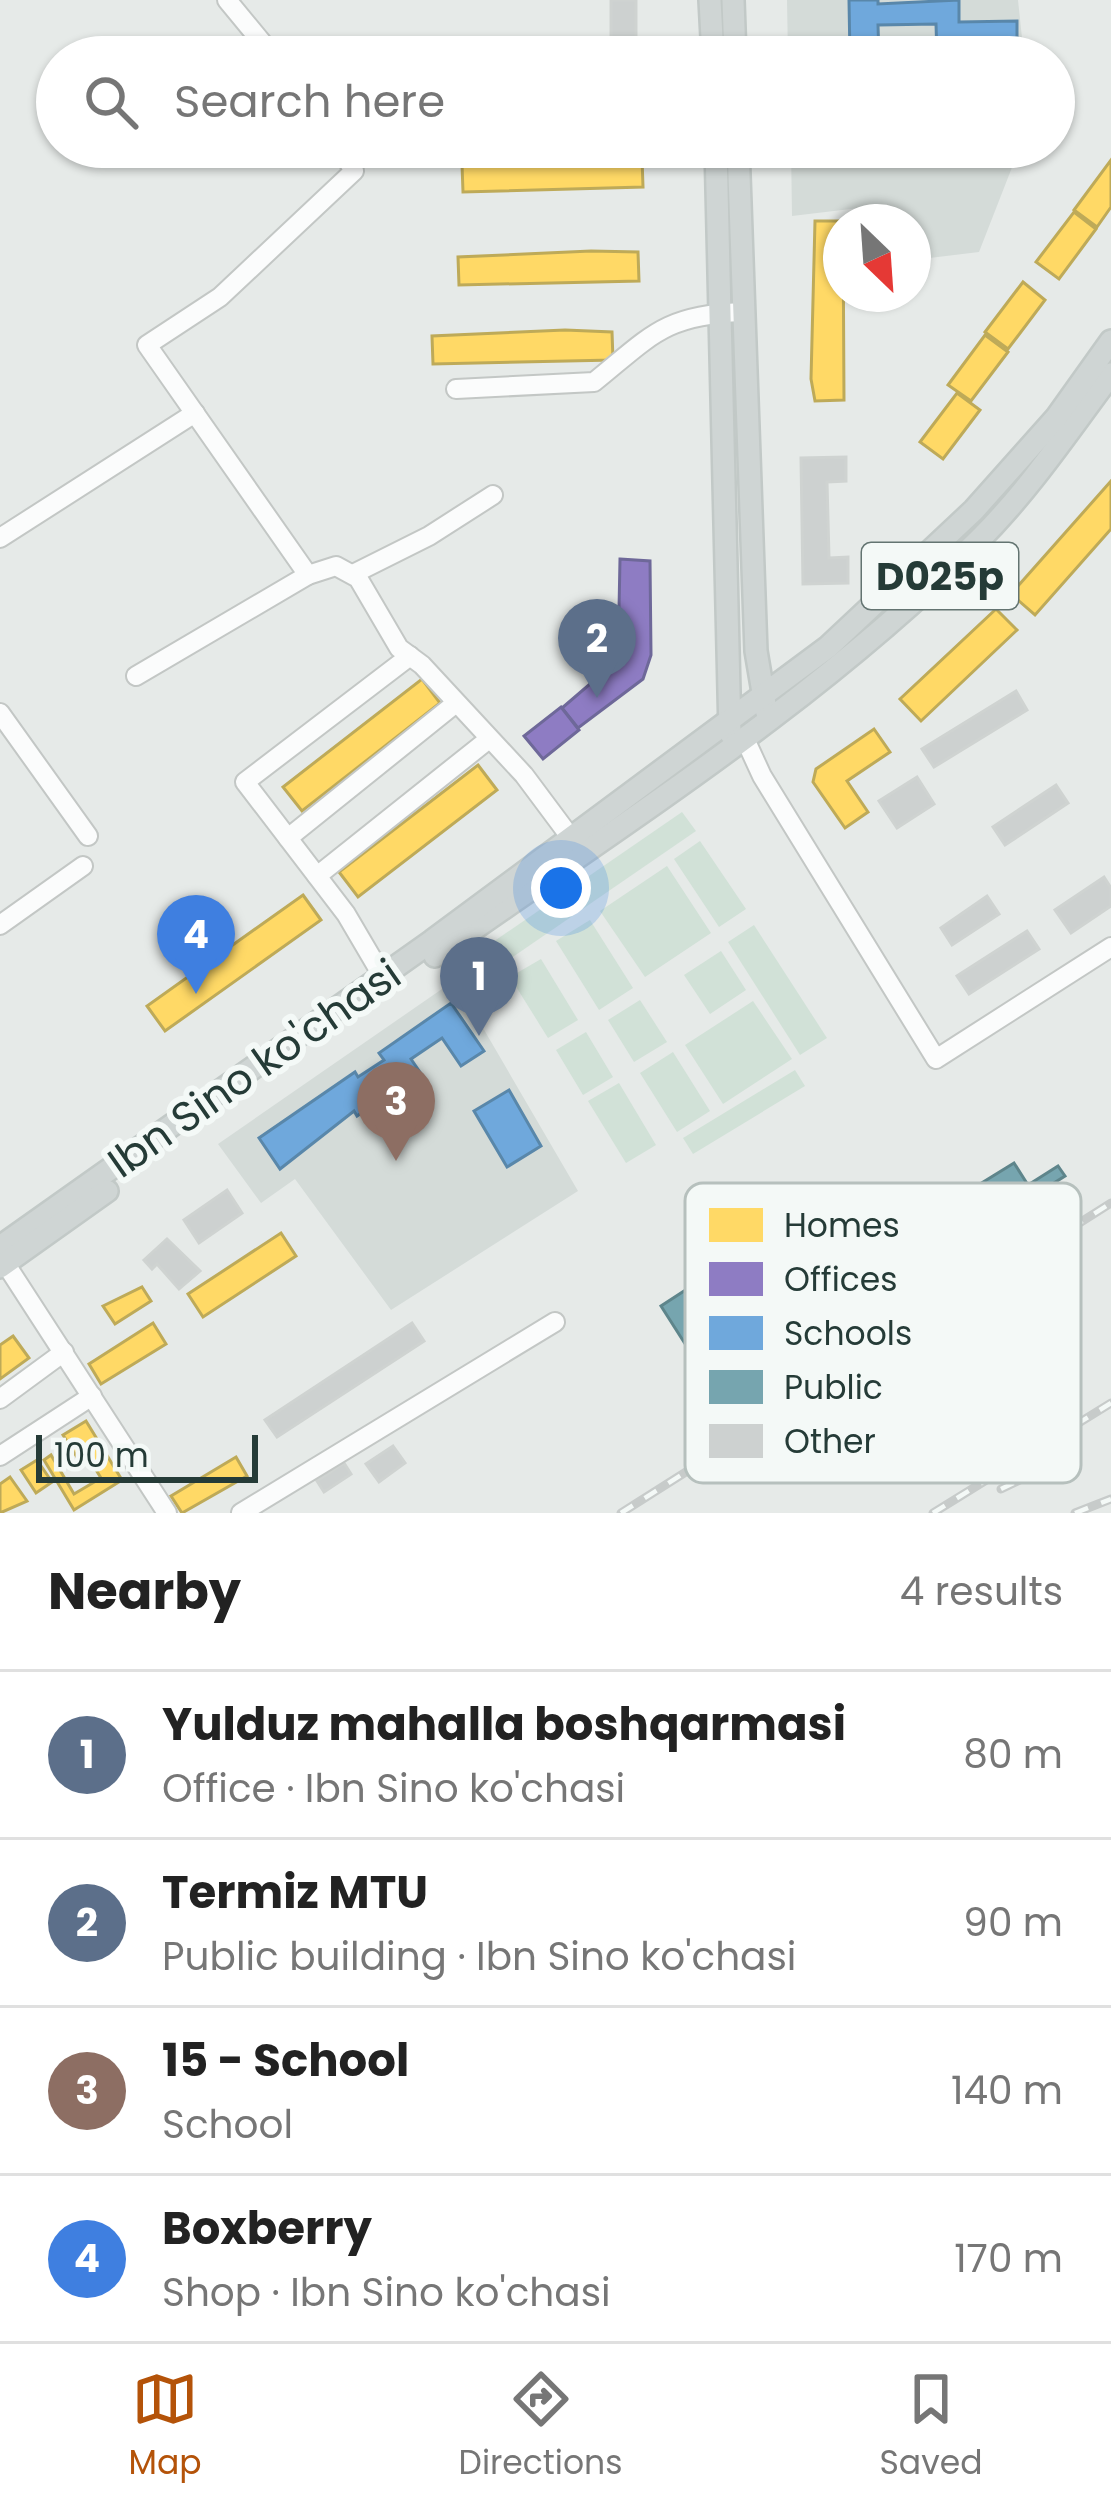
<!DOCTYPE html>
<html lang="en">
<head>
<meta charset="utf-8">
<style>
	:root { --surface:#fff; --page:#f2f2f2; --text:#222; --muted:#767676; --line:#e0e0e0; --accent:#b45309 }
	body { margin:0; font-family:Poppins,sans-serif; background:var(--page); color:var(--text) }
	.compass { position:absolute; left:823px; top:204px; width:108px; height:108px; border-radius:50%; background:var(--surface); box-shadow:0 3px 9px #0004; rotate:155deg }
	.scale { position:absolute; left:36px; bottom:30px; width:222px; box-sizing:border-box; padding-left:12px; border:6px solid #253b37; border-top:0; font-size:33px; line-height:42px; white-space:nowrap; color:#253b37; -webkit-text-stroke:9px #f4f9f7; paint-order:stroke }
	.you { position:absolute; left:561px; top:888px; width:42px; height:42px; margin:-30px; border:9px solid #fff; border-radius:50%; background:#1a73e8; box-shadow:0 0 0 18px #1a73e833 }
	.badge { display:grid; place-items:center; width:78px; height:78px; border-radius:50%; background:var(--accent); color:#fff; font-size:39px; font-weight:700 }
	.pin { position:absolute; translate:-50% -99px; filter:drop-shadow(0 3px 6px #0008) }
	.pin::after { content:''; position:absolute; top:63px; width:42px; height:36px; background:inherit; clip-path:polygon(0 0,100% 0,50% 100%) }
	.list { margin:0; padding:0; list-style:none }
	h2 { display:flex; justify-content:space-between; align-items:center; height:156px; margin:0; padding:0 48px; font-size:51px }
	h2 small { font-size:39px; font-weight:400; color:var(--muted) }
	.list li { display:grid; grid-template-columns:78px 1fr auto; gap:36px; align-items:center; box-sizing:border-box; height:168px; padding:0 48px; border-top:3px solid var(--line) }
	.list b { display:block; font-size:45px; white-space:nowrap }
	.list p { margin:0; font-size:39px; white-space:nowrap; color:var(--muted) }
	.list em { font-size:39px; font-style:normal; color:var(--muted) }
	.icon { flex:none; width:66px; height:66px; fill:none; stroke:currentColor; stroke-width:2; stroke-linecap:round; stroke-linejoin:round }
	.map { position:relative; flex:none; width:1111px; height:1513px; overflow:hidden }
	.search { position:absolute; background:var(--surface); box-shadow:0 3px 9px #0004; left:36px; right:36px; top:36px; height:132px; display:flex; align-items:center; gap:30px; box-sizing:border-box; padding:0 42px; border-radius:66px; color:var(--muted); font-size:45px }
	.sheet { height:828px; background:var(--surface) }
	nav { display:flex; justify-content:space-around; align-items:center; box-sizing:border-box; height:168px; border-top:3px solid var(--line); background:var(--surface); font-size:33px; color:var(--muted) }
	nav a { display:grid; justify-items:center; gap:6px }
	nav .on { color:var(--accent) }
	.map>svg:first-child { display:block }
</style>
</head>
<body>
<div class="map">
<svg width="1111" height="1513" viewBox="0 0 1111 1513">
	<rect width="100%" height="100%" fill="#e6eae8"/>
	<g fill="#d4dbd8">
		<polygon points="787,0 1018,0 1024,57 788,57"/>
		<polygon points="791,147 1020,147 979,252 913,260 913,222 887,222 884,205 792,216"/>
		<polygon points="455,980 578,1191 391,1310 295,1179 261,1203 218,1144"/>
	</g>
	<g fill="#d1e1d7">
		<polygon points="682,812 696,831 491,972 477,953"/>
		<polygon points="700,841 746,909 719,927 674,859"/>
		<polygon points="667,866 711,933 645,977 600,911"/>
		<polygon points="590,920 633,988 599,1010 556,941"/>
		<polygon points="754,925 827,1038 800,1055 728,942"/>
		<polygon points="721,951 746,990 710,1014 684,975"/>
		<polygon points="541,959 578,1020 548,1038 510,977"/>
		<polygon points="640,1000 667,1042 634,1062 608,1020"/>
		<polygon points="753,1001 792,1059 723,1104 685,1045"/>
		<polygon points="586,1032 613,1077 583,1095 556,1050"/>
		<polygon points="673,1052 710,1111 677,1132 640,1073"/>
		<polygon points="795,1070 805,1086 693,1154 683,1138"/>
		<polygon points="619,1083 656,1145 626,1163 588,1101"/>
	</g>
	<g fill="#ffd966" stroke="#beaa58" stroke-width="3">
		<polygon points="621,155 642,158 643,187 463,192 462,164 479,160 537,162"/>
		<polygon points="1111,160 1111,207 1097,227 1074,210"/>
		<polygon points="1074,212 1096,229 1059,279 1036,262"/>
		<polygon points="815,221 843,221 844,400 815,401 811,379"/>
		<polygon points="591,251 638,252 639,281 459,285 458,257"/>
		<polygon points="1023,282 1045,300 1008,349 985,332"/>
		<polygon points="565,330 612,332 613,360 433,364 432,336"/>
		<polygon points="985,335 1008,352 971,401 948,385"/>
		<polygon points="957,393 980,410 943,459 920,442"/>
		<polygon points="1111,481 1111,529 1035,615 1011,594"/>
		<polygon points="996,609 1017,630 921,721 900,699"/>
		<polygon points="422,679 440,703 302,811 283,787"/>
		<polygon points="874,729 890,752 847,781 868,812 845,828 813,782 816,769"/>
		<polygon points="478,765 497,790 358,897 339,872"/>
		<polygon points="303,895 321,920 165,1031 147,1006"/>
		<polygon points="281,1233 296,1256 203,1317 188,1294"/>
		<polygon points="142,1287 151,1301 115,1324 103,1306"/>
		<polygon points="153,1323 166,1344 101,1384 89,1364"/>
		<polygon points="13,1336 29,1358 0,1379 0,1345"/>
		<polygon points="86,1421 122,1480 74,1510 44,1460 51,1455 74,1494 101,1478 88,1457 80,1462 63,1435"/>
		<polygon points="236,1457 247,1476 182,1513 171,1496"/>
		<polygon points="37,1460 52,1482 36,1493 21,1470"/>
		<polygon points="10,1477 27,1501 0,1513 0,1484"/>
	</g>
	<g fill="#8e7cc3" stroke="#6e6899" stroke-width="3">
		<polygon points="620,559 650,561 651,655 643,679 578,728 562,708 618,660"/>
		<polygon points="561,707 579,730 543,759 524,736"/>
	</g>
	<g fill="#6fa8dc" stroke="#5987aa" stroke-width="3">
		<polygon points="849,0 878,0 878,4 959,0 959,22 1017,21 1017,48 959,49 960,57 937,57 936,24 878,25 879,57 850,57"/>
		<polygon points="451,1003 484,1051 461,1066 442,1038 411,1059 424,1078 405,1091 394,1074 368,1091 376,1103 357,1116 354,1111 280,1169 259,1138 355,1072 358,1077 384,1060 379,1053"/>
		<polygon points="509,1090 541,1146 507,1167 474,1111"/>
	</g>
	<g fill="#76a5af" stroke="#5e858b" stroke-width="3">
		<polygon points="1014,1163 1028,1185 1058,1166 1065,1176 1019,1205 1027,1217 985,1244 980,1237 952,1254 941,1237 954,1229 941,1208"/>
		<polygon points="830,1196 866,1251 696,1361 661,1306"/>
	</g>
	<g fill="#cdd1d0" stroke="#cfd3d1" stroke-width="3">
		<rect x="611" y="0" width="25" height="57"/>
		<polygon points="846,457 846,481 827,482 829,558 848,557 848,583 803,584 801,458"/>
		<polygon points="1016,691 1027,710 934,767 922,749"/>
		<polygon points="917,777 934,804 897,828 879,801"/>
		<polygon points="1056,785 1068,803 1005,845 993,827"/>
		<polygon points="1104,877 1111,888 1111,906 1071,933 1055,910"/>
		<polygon points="987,896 999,914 952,945 941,928"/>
		<polygon points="1027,931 1039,949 969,994 957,976"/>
		<polygon points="227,1190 242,1213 199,1243 184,1220"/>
		<polygon points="167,1239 200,1271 179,1289 157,1264 152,1269 144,1260"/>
		<polygon points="412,1323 424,1341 277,1437 265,1420"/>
		<polygon points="393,1446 405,1463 379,1482 366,1464"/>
		<polygon points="344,1463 351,1474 324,1492 317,1481"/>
	</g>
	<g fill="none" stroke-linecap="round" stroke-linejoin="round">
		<g stroke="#c3c7c5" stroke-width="22">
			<g id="minor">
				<polyline points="227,0 274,57"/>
				<polyline points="339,147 354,171 220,297 147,345 308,575 336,566 358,578 399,648 422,665 524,775 571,838"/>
				<path d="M456,389L594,382C651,336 664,315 742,312"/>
				<polyline points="0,538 195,413"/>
				<polyline points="353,574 429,536 493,495"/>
				<polyline points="136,676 308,575"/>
				<polyline points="0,713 88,836"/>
				<polyline points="745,739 762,776 936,1059 1111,947"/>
				<polyline points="288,838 456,703"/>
				<polyline points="317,876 489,739"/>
				<polyline points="0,925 83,866"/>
				<polyline points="383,977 346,914 245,782 410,656"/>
				<polyline points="5,1263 167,1513"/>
				<polyline points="0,1399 64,1352"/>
				<polyline points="0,1456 92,1396"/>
				<polyline points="241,1513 555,1322"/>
			</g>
		</g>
		<g stroke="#c2c9c7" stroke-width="26">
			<g id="major">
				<polyline points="710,0 713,57"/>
				<polyline points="733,0 735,57"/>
				<polyline points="716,147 730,733"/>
				<polyline points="738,147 756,651 766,710"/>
				<path d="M435,956C622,824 817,702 980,539C1029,490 1070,429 1111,374"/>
				<polyline points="0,1247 432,941 828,647 974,510 1056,418 1111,341"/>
				<polyline points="0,1267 107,1191"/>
			</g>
		</g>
		<use href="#minor" stroke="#fbfcfc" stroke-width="18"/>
		<use href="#major" stroke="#cfd5d4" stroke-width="21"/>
		<g stroke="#c7cbca" stroke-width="9">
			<g id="rail">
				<polyline points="1001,1489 1047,1467"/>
				<polyline points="621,1513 1111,1203"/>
				<polyline points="933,1513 1111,1403"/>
				<polyline points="1075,1513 1111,1499"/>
			</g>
		</g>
		<use href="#rail" stroke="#f4f9f7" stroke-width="4.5" stroke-dasharray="14" stroke-linecap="butt"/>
	</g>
	<g text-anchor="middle" stroke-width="12" stroke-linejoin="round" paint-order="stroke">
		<rect fill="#f4f9f7" stroke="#637471" stroke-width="3" x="862" y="543" width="156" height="66" rx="9"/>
		<g font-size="39" font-weight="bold" fill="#253b37">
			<text x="940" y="590">D025p</text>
		</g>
		<g font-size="42" fill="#253b37" stroke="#f4f9f7">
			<text transform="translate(254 1068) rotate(-35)" y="15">Ibn Sino ko'chasi</text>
		</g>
	</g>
	<rect x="685" y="1183" width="396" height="300" rx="18" fill="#f4f9f7" stroke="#b6c0bd" stroke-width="3"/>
	<rect x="709" y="1208" width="54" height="34" fill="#ffd966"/>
	<rect x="709" y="1262" width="54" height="34" fill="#8e7cc3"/>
	<rect x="709" y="1316" width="54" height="34" fill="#6fa8dc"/>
	<rect x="709" y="1370" width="54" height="34" fill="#76a5af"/>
	<rect x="709" y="1424" width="54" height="34" fill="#cdd1d0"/>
	<g font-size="33" fill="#253b37">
		<text x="784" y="1237">Homes</text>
		<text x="784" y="1291">Offices</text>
		<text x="784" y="1345">Schools</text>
		<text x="784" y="1399">Public</text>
		<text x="784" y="1453">Other</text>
	</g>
</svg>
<svg class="compass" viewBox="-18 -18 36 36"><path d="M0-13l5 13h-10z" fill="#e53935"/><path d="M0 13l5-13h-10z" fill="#767676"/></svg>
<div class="scale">100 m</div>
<div class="you"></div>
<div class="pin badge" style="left:479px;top:1036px;background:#5c6f8a">1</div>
<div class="pin badge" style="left:597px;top:698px;background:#5c6f8a">2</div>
<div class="pin badge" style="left:396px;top:1161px;background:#8d6e63">3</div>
<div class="pin badge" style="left:196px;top:994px;background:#3f7fe0">4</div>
<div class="search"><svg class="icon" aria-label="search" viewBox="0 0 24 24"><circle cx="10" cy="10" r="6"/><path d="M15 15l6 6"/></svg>Search here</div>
</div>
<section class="sheet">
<h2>Nearby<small>4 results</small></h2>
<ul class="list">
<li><span class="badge" style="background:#5c6f8a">1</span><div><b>Yulduz mahalla boshqarmasi</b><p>Office · Ibn Sino ko'chasi</p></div><em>80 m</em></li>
<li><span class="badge" style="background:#5c6f8a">2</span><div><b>Termiz MTU</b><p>Public building · Ibn Sino ko'chasi</p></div><em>90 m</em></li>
<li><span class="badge" style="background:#8d6e63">3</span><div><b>15 - School</b><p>School</p></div><em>140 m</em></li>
<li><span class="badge" style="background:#3f7fe0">4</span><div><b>Boxberry</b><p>Shop · Ibn Sino ko'chasi</p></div><em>170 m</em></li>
</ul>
</section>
<nav>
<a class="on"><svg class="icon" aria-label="map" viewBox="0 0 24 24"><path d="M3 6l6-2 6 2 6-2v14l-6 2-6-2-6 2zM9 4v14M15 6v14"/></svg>Map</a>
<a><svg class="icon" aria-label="directions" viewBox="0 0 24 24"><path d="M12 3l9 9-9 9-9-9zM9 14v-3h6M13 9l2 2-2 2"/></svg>Directions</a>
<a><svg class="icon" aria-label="saved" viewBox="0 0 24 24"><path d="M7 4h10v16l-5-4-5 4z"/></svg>Saved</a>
</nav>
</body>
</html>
